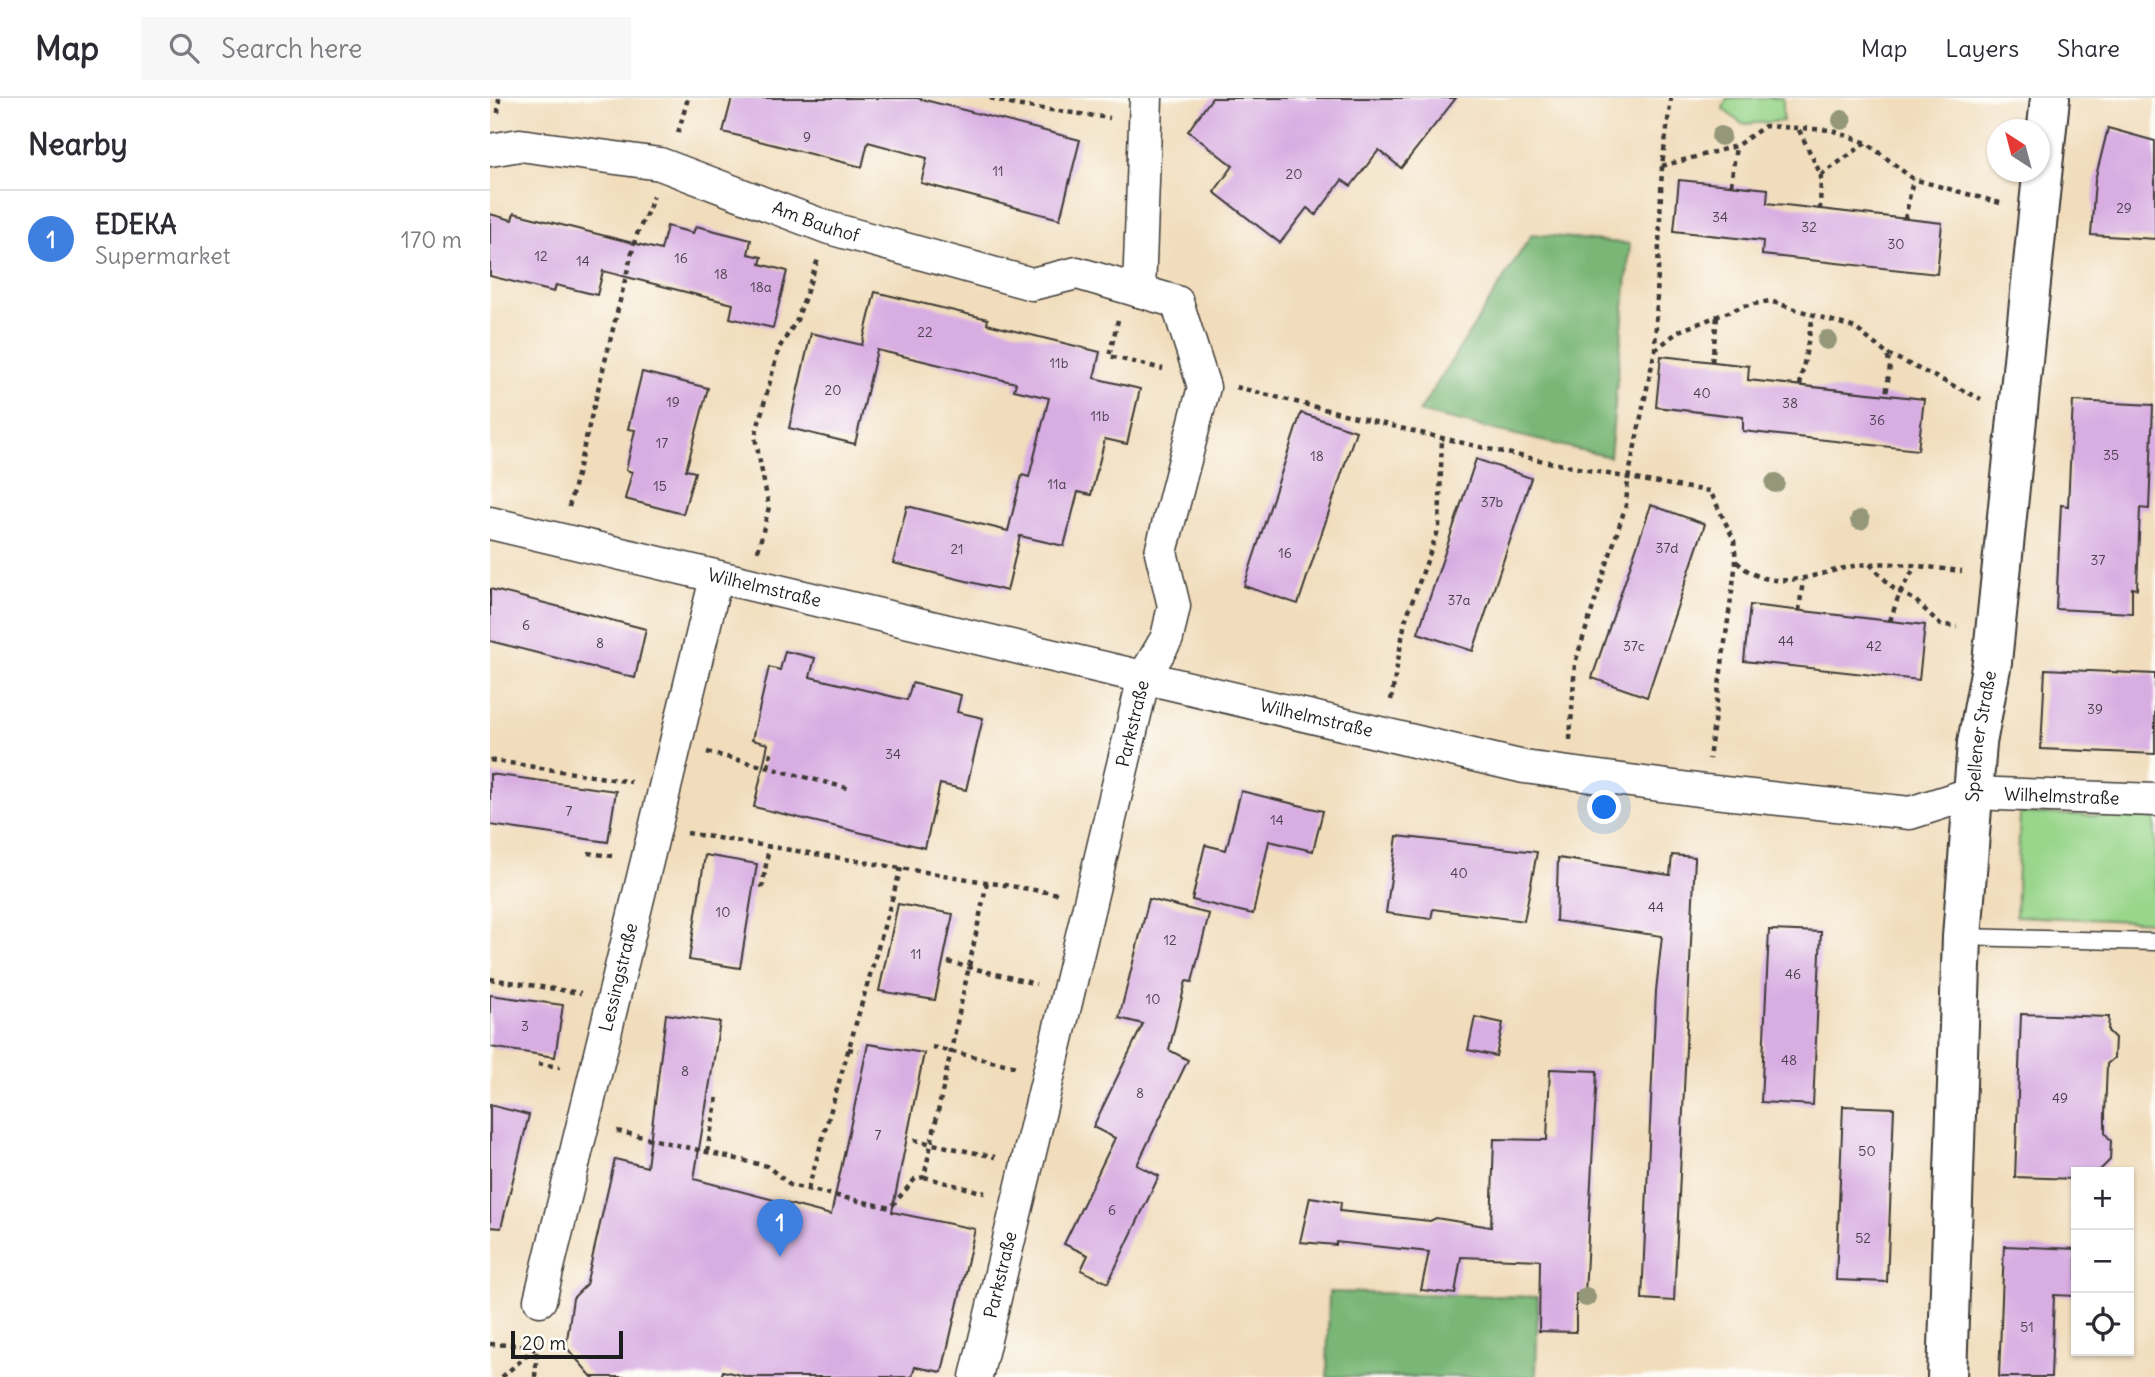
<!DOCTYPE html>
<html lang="en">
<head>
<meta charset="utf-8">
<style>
	:root { --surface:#fff; --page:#f7f7f7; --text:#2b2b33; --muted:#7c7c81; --line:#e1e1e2; --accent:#c8321e }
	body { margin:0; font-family:Delius,sans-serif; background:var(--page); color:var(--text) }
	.controls { position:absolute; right:21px; bottom:21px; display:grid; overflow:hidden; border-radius:0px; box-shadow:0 2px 5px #0004 }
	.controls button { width:63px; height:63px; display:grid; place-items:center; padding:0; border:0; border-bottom:2px solid var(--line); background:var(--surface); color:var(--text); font:35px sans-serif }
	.compass { position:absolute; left:1497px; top:21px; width:63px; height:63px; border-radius:50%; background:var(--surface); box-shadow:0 2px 5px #0004; rotate:324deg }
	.scale { position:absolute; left:21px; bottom:18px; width:112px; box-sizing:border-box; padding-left:7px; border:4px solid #1c1c1c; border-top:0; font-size:19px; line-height:24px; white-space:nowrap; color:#1c1c1c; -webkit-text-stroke:5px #fdfcf7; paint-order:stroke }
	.you { position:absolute; left:1115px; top:710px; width:24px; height:24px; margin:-18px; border:5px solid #fff; border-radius:50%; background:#1a73e8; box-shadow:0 0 0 10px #1a73e833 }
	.badge { display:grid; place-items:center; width:46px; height:46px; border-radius:50%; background:var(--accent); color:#fff; font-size:23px; font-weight:700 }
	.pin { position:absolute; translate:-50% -58px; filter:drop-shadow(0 2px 4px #0008) }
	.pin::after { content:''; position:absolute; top:37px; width:24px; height:21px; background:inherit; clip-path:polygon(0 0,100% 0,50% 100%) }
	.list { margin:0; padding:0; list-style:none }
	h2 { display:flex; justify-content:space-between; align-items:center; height:91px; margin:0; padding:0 28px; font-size:30px }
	h2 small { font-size:23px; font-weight:400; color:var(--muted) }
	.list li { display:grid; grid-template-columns:46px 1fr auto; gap:21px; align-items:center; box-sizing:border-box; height:98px; padding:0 28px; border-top:2px solid var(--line) }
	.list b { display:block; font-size:26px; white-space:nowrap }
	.list p { margin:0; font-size:23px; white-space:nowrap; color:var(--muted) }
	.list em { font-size:23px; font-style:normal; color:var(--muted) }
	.icon { flex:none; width:38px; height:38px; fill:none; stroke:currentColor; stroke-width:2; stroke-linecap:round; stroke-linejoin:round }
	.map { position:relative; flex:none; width:1665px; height:1279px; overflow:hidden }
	header { display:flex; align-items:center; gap:42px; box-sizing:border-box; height:98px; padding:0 35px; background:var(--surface); border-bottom:2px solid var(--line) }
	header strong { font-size:33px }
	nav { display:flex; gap:38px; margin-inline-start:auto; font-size:24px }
	.search { width:490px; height:63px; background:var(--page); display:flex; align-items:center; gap:18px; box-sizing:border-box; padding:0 24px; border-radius:0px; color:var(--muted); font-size:26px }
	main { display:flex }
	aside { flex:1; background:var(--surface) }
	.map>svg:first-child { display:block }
</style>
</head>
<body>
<header>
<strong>Map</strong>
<div class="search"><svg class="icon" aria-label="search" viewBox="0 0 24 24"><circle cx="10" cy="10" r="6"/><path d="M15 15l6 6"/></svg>Search here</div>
<nav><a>Map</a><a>Layers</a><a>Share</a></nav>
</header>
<main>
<aside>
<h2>Nearby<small></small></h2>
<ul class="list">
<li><span class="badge" style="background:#3f7fe0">1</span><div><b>EDEKA</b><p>Supermarket</p></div><em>170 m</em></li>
</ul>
</aside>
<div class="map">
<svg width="1665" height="1279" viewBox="0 0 1665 1279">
	<rect width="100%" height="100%" fill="#fdfcf7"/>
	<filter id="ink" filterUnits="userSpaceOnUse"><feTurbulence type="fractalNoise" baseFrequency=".0143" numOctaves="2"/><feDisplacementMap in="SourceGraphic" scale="14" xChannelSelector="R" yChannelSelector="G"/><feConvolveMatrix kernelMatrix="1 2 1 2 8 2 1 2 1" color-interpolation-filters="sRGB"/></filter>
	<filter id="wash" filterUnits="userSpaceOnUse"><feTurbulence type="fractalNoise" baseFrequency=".00686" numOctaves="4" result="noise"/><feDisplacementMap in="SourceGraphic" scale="28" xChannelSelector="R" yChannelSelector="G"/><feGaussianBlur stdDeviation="1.57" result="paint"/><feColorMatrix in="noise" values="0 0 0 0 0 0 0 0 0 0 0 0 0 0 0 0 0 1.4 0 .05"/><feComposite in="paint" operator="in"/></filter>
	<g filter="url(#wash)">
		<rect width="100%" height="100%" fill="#f1ddbc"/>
		<g fill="#99d68b" stroke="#5a7954" stroke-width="2">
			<polygon points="1237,0 1293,0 1293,23 1252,26 1233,11"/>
			<polygon points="1530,715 1665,720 1665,824 1526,818"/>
		</g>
		<g fill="#7ab777" stroke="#4b6a4a" stroke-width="2">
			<polygon points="1042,136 1140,146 1120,359 929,314"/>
			<polygon points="839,1194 1048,1199 1046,1279 837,1279"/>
		</g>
		<g id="blocks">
			<g fill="#d8ade2">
				<polygon points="242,0 427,0 590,42 570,121 431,85 437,60 378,44 372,69 233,34"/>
				<polygon points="722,0 966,0 911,70 889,52 861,88 852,82 826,117 817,110 790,145 724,94 743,68 698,33"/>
				<polygon points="1618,30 1665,43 1665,141 1601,137 1605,82"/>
				<polygon points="1189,82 1278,91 1277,105 1452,125 1447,176 1272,157 1273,143 1184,133"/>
				<polygon points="24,115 171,152 177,128 203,135 206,128 261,142 258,156 272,159 270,166 297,173 283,230 240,220 243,206 113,173 107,197 66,187 64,194 0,178 0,116 22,122"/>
				<polygon points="385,194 498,221 497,226 610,254 604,280 650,291 637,346 615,341 601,397 588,394 574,448 530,438 517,493 403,465 417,408 518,433 532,377 539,379 559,300 524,292 526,285 387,252 365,346 299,330 321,235 372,247"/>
				<polygon points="1171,258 1259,268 1258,282 1434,301 1428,352 1253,333 1253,319 1166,309"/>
				<polygon points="152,274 218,290 196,372 205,374 193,416 135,401 142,374 136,372 145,332 138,331"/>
				<polygon points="1583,303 1663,307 1659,411 1650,410 1647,491 1642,490 1642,515 1566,511 1571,407 1578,408"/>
				<polygon points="811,315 866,333 808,506 754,488"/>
				<polygon points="986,361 1041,380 983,553 928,535"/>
				<polygon points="1161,407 1215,426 1157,599 1102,580"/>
				<polygon points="0,491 156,531 145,580 0,543"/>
				<polygon points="1260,507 1435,527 1429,582 1254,563"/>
				<polygon points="295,553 325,560 320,579 417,602 422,585 471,597 467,614 493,620 476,692 450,686 435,750 264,709 278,646 262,642 279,569 290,572"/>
				<polygon points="1555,571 1665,576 1665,656 1551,651"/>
				<polygon points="0,676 126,693 118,744 0,727"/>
				<polygon points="751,693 833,713 823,753 779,743 763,816 702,802 715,747 736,752"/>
				<polygon points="907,738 1047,754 1034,823 943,811 941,821 896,815"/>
				<polygon points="215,757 267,766 250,870 199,862"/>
				<polygon points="1182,757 1205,759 1184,1203 1152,1201 1166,893 1172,838 1066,823 1068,760 1180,777"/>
				<polygon points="659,801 719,816 702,884 696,883 679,952 698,962 647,1067 669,1078 618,1185 591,1172 598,1157 574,1146 625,1040 603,1029 653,926 629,920"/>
				<polygon points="408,806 463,816 445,902 389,893"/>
				<polygon points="1279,832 1331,834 1323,1007 1271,1004"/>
				<polygon points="0,897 73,907 65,959 0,949"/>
				<polygon points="176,916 230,924 204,1081 341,1117 378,946 434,955 402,1114 485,1131 452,1274 425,1269 422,1279 259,1279 233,1273 231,1279 102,1279 76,1249 83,1200 96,1187 125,1061 157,1069"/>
				<polygon points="1531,916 1619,919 1618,933 1625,940 1624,960 1617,966 1615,1017 1615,1035 1621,1043 1620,1062 1608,1074 1586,1074 1586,1081 1525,1079"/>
				<polygon points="985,919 1013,925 1006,958 978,952"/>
				<polygon points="1060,971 1107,973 1095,1196 1086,1196 1086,1234 1049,1233 1050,1162 971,1159 965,1196 931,1192 939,1154 846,1144 846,1147 810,1144 820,1099 851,1104 850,1113 940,1123 946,1120 1001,1129 1004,1041 1057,1042"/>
				<polygon points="0,1007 39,1017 11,1130 0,1129"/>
				<polygon points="1353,1008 1404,1010 1397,1184 1346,1182"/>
				<polygon points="1514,1148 1586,1151 1586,1198 1564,1197 1561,1279 1509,1279"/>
			</g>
		</g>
	</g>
	<g filter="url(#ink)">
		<use href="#blocks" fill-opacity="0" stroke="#3c3934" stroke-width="2"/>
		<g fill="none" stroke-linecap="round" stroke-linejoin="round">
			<g stroke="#3c3934" stroke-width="19">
				<polyline id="service" points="1472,839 1665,844"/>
			</g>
			<g stroke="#3c3934" stroke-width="35">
				<g id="minor">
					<path id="s1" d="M0,52L30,47L170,66L339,130L542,186L587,175L649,193"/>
					<path id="s2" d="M0,425L1034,669L1215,693L1420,715L1483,695L1665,702"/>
					<path id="s3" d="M50,1202L226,480"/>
					<path id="s4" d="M486,1279L654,579L677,540L684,508L671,454L714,289L687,204L649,193L656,0"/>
				</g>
			</g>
			<g stroke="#3c3934" stroke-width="42">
				<g id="tertiary">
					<path id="s5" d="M1457,1279L1472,839L1487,645L1502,564L1560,0"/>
				</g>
			</g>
			<g stroke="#3c3934" stroke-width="4.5" stroke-dasharray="5 5" stroke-linecap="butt">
				<polyline points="500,0 524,7 620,20"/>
				<polyline points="8,15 9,0"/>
				<polyline points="1309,32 1331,77 1330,112"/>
				<polyline points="188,35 198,0"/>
				<polyline points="1172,68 1246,48 1275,28 1341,32 1377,45 1423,81 1510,105"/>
				<polyline points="1331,77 1376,45"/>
				<polyline points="1241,87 1246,48"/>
				<polyline points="1415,121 1423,81"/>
				<polyline points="628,222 619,258 673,271"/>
				<polyline points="1165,252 1189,233 1254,208 1280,203 1365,230 1397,256 1400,268 1396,297"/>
				<polyline points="1398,256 1491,301"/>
				<polyline points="1222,264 1227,219"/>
				<polyline points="1310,287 1323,217"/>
				<path d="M746,289C903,328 1060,370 1220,393L1244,442L1246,464L1219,661"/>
				<path d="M79,409L145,142C150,126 159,115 163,98"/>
				<polyline points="268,453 279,409 265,339 289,250 307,222 328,161"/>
				<path d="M1247,464C1287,503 1335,468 1380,466C1410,464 1442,470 1472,473"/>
				<polyline points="1380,466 1404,491 1425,502 1451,527 1467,528"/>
				<polyline points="1309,513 1313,482"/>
				<polyline points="1400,523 1410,494 1425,469"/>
				<polyline points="901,602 915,523 949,430 952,340"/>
				<polyline points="1080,642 1085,565 1136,407 1138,381 1165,252 1172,68 1181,0"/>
				<polyline points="217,654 361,691"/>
				<polyline points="0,662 141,684"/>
				<polyline points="278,669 282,650"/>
				<polyline points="197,735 569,796"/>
				<polyline points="98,755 122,758"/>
				<polyline points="272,790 279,749"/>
				<polyline points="458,864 546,886"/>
				<polyline points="0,881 91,895"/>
				<polyline points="442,949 527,969"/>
				<polyline points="358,951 369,953"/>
				<polyline points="48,966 70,969"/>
				<polyline points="127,1033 277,1068 300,1087 400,1110 425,1081 434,1079 497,784"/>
				<polyline points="424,1042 505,1059"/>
				<polyline points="217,1054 227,999"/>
				<polyline points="434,1079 495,1095"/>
				<polyline points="318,1091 411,770"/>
				<polyline points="0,1246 47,1248"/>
				<polyline points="12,1279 46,1249"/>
				<polyline points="45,1279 48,1234"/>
			</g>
			<use href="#service" stroke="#fff" stroke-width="16"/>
			<use href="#minor" stroke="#fff" stroke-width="32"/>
			<use href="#tertiary" stroke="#fff" stroke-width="38"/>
		</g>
		<g fill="#949779">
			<circle cx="1352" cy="22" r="10"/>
			<circle cx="1231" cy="38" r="10"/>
			<circle cx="1337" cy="242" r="10"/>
			<circle cx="1285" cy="385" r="10"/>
			<circle cx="1370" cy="422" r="10"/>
			<circle cx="1096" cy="1199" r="10"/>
		</g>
	</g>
	<g text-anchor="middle" stroke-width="5" stroke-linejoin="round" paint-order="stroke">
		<g font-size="14" fill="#4b404e">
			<text x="317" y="44">9</text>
			<text x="508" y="78">11</text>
			<text x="804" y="81">20</text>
			<text x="1634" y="115">29</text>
			<text x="1230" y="124">34</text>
			<text x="1319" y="134">32</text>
			<text x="1406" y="151">30</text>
			<text x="51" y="163">12</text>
			<text x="191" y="165">16</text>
			<text x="93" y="168">14</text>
			<text x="231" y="181">18</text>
			<text x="271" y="194">18a</text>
			<text x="435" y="239">22</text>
			<text x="569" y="270">11b</text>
			<text x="343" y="297">20</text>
			<text x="1212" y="300">40</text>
			<text x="183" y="309">19</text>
			<text x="1300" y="310">38</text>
			<text x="610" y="323">11b</text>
			<text x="1387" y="327">36</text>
			<text x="172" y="350">17</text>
			<text x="1621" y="362">35</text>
			<text x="827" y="363">18</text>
			<text x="567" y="391">11a</text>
			<text x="170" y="393">15</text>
			<text x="1002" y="409">37b</text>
			<text x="1177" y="455">37d</text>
			<text x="467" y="456">21</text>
			<text x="795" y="460">16</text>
			<text x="1608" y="467">37</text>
			<text x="969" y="507">37a</text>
			<text x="36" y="532">6</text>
			<text x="1296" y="548">44</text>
			<text x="110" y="550">8</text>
			<text x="1144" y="553">37c</text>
			<text x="1384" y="553">42</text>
			<text x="1605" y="616">39</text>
			<text x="403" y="661">34</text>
			<text x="79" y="718">7</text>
			<text x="787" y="727">14</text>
			<text x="969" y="780">40</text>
			<text x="1166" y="814">44</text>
			<text x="233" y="819">10</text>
			<text x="680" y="847">12</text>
			<text x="426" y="861">11</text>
			<text x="1303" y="881">46</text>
			<text x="663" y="906">10</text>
			<text x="35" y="933">3</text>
			<text x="1299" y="967">48</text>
			<text x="195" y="978">8</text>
			<text x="650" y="1000">8</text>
			<text x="1570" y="1005">49</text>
			<text x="388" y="1042">7</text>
			<text x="1377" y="1058">50</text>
			<text x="622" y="1117">6</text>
			<text x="1373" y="1145">52</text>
			<text x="1537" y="1234">51</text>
		</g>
		<g font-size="18" fill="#1c1c1c" stroke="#fdfcf7">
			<text dy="6" stroke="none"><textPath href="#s1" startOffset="338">Am Bauhof</textPath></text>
			<text dy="6" stroke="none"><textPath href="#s2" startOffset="282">Wilhelmstraße</textPath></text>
			<text dy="6" stroke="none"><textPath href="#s2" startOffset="849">Wilhelmstraße</textPath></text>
			<text dy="6" stroke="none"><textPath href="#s4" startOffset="672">Parkstraße</textPath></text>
			<text dy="6" stroke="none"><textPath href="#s5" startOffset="642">Spellener Straße</textPath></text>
			<text dy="6" stroke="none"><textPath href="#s2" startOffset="1606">Wilhelmstraße</textPath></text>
			<text dy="6" stroke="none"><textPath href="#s3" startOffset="332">Lessingstraße</textPath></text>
			<text dy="6" stroke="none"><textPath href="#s4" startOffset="105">Parkstraße</textPath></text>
		</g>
	</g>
</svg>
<div class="controls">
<button>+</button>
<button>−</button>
<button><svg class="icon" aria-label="locate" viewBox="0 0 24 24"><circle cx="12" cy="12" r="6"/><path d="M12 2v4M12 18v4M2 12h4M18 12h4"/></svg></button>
</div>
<svg class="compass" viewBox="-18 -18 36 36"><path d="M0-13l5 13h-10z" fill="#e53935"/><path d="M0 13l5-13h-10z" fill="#7c7c81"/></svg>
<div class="scale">20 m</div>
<div class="you"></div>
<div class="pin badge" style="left:290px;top:1159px;background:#3f7fe0">1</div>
</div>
</main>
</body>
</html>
